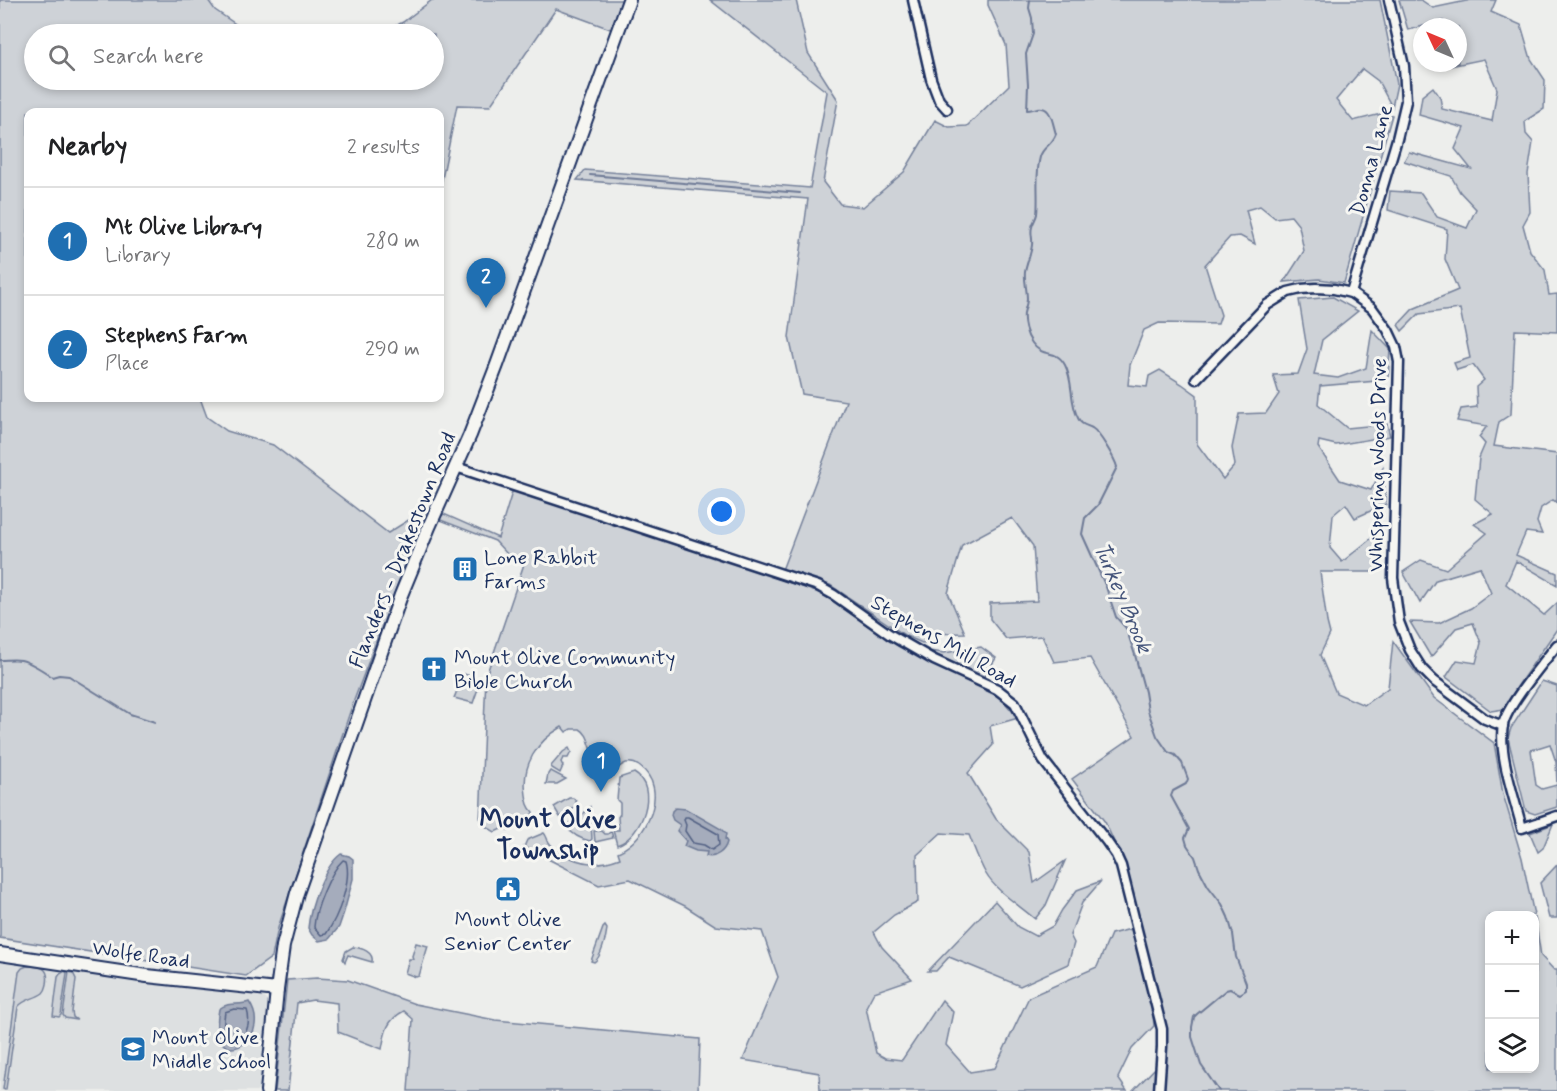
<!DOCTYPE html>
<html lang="en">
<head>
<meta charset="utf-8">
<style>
	:root { --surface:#fff; --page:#f6f6f6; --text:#202124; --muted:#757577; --line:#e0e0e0; --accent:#1f6fb2 }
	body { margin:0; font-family:Mynerve,sans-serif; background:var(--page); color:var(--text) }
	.controls { position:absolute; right:18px; bottom:18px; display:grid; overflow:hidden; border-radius:12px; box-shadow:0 3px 9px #0003 }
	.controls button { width:54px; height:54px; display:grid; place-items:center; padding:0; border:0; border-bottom:2px solid var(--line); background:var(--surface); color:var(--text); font:30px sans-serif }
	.compass { position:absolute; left:1413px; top:18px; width:54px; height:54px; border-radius:50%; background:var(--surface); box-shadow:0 3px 9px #0003; rotate:314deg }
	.you { position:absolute; left:722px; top:512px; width:21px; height:21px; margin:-15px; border:4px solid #fff; border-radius:50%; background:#1a73e8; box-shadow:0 0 0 9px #1a73e833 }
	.badge { display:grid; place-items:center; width:39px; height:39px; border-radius:50%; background:var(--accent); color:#fff; font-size:20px; font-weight:700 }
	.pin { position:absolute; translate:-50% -50px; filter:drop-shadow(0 2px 3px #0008) }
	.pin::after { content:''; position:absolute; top:32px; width:21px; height:18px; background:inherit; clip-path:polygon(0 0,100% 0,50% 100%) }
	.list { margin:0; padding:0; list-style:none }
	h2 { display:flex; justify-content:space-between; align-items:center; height:78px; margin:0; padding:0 24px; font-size:26px }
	h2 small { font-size:20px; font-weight:400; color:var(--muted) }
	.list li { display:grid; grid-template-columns:39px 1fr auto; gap:18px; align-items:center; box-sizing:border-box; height:108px; padding:0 24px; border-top:2px solid var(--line) }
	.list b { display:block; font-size:22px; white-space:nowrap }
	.list p { margin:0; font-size:20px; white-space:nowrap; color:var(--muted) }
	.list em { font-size:20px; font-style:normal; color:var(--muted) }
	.icon { flex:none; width:33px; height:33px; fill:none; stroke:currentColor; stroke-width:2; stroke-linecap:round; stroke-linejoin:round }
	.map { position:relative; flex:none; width:1557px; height:1091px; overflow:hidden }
	.search { position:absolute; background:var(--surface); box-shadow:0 3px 9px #0003; left:24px; top:24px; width:420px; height:66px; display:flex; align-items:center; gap:15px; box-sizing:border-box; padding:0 21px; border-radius:33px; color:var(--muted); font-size:22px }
	.panel { position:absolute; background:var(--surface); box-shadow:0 3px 9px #0003; left:24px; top:108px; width:420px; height:294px; border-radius:12px }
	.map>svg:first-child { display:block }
</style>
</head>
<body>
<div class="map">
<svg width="1557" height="1091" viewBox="0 0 1557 1091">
	<rect width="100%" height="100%" fill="#edeeec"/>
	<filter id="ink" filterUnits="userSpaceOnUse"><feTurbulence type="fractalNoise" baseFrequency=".0167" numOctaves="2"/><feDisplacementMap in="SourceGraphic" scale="12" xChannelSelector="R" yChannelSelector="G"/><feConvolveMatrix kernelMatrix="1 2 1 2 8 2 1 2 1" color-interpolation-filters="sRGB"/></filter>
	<g filter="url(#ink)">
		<polygon fill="#dde0e1" points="0,960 99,976 140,980 262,996 267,1000 270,1007 262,1091 0,1091"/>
		<g fill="#ced2d7" stroke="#74809a" stroke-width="1.5" fill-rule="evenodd">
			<polygon points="0,0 208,0 215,10 250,34 34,34 34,80 434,80 434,34 380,34 403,22 432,0 623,0 613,30 556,9 490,106 457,105 440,189 440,112 28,112 28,398 200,398 207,417 227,431 273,445 388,533 426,509 353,703 278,928 272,957 246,976 0,938"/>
			<polygon points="710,0 796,0 808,53 838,100 823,182 840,204 863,207 904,172 935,120 949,127 967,126 1009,85 1006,45 988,5 988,0 1380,0 1397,84 1392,107 1378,81 1362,69 1336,100 1353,121 1385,113 1392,115 1344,283 1319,279 1284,282 1304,251 1299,226 1291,216 1275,218 1260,206 1246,210 1255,244 1240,236 1230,237 1205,265 1221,315 1218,324 1159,323 1144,330 1130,365 1128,385 1147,387 1149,376 1160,370 1182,384 1197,395 1197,444 1223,479 1235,465 1232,448 1239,414 1266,413 1279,394 1273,375 1298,374 1307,349 1299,300 1333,297 1358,311 1322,340 1314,375 1338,378 1366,368 1372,330 1390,349 1388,380 1320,386 1318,404 1347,428 1387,424 1390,436 1336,445 1319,441 1318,447 1340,480 1371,490 1383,468 1386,504 1355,518 1346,504 1333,515 1330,548 1342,562 1383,529 1378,572 1320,572 1327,622 1330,634 1320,655 1336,693 1364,705 1388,688 1393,641 1434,698 1494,743 1503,794 1522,858 1534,915 1490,916 1490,1068 1534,1068 1535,917 1541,956 1554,970 1557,970 1557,1091 1163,1091 1166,1057 1165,1027 1124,864 1105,822 1072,779 1134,736 1090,658 1054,662 1042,636 1006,639 990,619 990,603 1037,601 1033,546 1012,518 962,545 948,593 965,633 928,634 928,642 922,643 906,636 830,585 782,570 846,401 802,394 789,337 808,199 577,180 585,170 810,188 827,92"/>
			<polygon points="1399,0 1421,0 1433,8 1471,0 1496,0 1491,12 1521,25 1531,59 1545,80 1544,109 1525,121 1526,134 1533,142 1528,174 1530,212 1523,225 1530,251 1545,270 1549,295 1557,294 1557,332 1515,330 1511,414 1499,422 1494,446 1557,454 1557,503 1553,500 1541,508 1537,522 1542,534 1526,532 1516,555 1557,573 1557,585 1516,561 1506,584 1544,615 1557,603 1557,629 1519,684 1504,709 1491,711 1446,677 1457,660 1476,663 1481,643 1473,623 1456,628 1431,657 1410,622 1439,623 1471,608 1491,593 1480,567 1436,580 1420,603 1403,572 1421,560 1446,569 1487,533 1474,524 1493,514 1475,499 1479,458 1485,444 1479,437 1487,426 1457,421 1461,409 1477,407 1476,387 1484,380 1473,365 1457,370 1454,363 1470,358 1460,309 1419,314 1402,331 1398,325 1413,309 1458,290 1445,259 1447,229 1388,210 1390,191 1421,193 1437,217 1467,228 1476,209 1460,192 1451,176 1404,161 1409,152 1471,169 1455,149 1464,128 1419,115 1422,96 1433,87 1440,97 1442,109 1492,121 1497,89 1484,59 1445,67 1444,63 1458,63 1458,27 1445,27 1443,21 1408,30"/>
			<path d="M513,489L735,563L822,594L898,646L1001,698L1018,718L990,726L993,745L968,773L996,819L1029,852L1034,883L1065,861L1046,905L1035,919C1020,906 995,890 986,874C979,862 974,847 969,835L941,833L917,855L918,902L894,915L874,932L882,947L912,979L874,992L866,1007L876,1053L885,1058L902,1060L942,1000L953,1012L946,1045L970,1072L995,1068L1029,997L1097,967L1111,934L1131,929L1152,1002L1154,1026L1132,1049L1118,1078L1127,1091H820L819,1073L743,1060L778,977L762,931L716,926L685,906L630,879L599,885L524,847L527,840L544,833C546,835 547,838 548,841C551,846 558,851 563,854C582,865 599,866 620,858L618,852C647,840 671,788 639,766C635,763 631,762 626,763C621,765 618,768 614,771L605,766L602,768L593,762L592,760L596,762L598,758C587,750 592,736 580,729H571L566,732L562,727C537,741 521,765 526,795C527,802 528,807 533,812L531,818L511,830L501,829L495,832L480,823L486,676L524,564L508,555L495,541L438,519L444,514L498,538Z"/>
			<polygon points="981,647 996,658 984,678 929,651 944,653"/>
			<polygon points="464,674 481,680 473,703 454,698"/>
			<path d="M1542,681L1557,686V807L1535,814L1526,811L1508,738L1511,728ZM1550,744L1556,762L1557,785L1542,789L1536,785L1531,750Z"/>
			<polygon points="569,748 571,752 568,758 563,758 561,762 563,766 560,773 552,768 551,766 563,752"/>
			<polygon points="550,771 551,771 566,779 557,784 546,784 548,774"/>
			<path d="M634,773C660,788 642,837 617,845L613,830H619L618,817L620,814V803L617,800L619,778Z"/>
			<polygon points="569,798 573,798 576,801 576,807 560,817 554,807"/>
			<path d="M590,807L592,839L590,841C579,839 572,834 565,826L579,818Z"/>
			<polygon points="1553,824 1543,848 1538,852 1530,833"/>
			<polygon points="594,831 602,831 605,834 608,834 611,831 613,838 595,842"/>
			<polygon points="1557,865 1557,918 1549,918 1540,883"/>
			<polygon points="1101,881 1082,903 1070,935 1074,943 1068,964 1020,986 949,957 936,971 928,971 995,901 1018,927 1035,936 1053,926 1062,910 1077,890"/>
			<path d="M605,926L607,929C606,938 601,958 594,962L591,961L603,928Z"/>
			<polygon points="416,943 428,946 419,976 416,977 405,973 409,959 413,959 412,956"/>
			<path d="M353,947C362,948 374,952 372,962L348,955L345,962L343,959L346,951Z"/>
			<path d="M27,966C41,966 50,967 47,984C46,988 46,990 43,993C35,999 24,999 18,1007L6,1089L5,1090L3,1089L19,972L22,968Z"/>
			<polygon points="65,971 67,973 61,1015 59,1017 53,1016 58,977 60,974"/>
			<polygon points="69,972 73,973 76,979 72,1012 73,1017 77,1020 65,1018 63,1015"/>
			<path d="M317,978L348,980L415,1004L495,1020L700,1039L698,1091H408L413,1019L404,1011C387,1020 385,1031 382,1049L338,1032L337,1003L313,1000L297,1003L288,1091H275L287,980Z"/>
			<polygon points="1159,1064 1155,1091 1133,1091"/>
		</g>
		<g fill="#a5acbc" stroke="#6e7a96" stroke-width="1.5">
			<path d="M675,808L686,809L721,829L726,834L725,839L727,842C725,851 715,859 706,856L707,852L696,851L684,846L686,841L677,831L680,825L673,820L671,815L672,811Z"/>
			<path d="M341,854L349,856L353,859V879L344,912L339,927L329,939L319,941L312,935L308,928C310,907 324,866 341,854Z"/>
			<path d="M249,1002C276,1042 206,1078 219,1009C229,1001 239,1006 249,1002Z"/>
		</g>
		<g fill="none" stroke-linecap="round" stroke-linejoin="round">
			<g stroke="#526184" stroke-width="1.5">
				<polygon points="685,817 688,817 718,834 719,845 712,850 704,845 693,843 685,831 686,825 684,820"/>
				<path d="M343,860L346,861C352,881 338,917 326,934L321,935L314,927C315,909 330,872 343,860Z"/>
				<path d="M234,1009L247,1010C251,1023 247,1038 233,1042C222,1036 223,1023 225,1012Z"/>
			</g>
			<g stroke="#6e7a96" stroke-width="2">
				<path d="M1030,0L1029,8L1032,18L1033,34L1026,54L1028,85L1027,110C1032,110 1038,107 1042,108C1052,109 1053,126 1056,134C1051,147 1043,146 1040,157C1035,175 1039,195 1037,214C1036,219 1033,222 1032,227C1030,233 1033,238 1032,245C1031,254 1027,262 1025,272C1024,281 1027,289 1027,299C1027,304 1025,308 1024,313C1023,323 1026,335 1032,343C1044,360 1055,347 1065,365C1074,382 1069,401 1078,418C1081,425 1086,425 1092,428C1099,432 1115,459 1117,467L1098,505L1085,518L1082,534L1106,587L1116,617L1126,628L1135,655L1145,692L1148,711L1157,736L1168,752L1175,755L1182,763L1188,779L1186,784L1173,791L1171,796L1189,829L1185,838L1187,845L1195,857L1199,869L1208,886L1222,904L1228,917L1233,934L1236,957L1246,983V990L1240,994L1230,989L1226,990L1197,1014L1194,1017L1192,1027V1037L1201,1065L1219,1091"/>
				<polyline points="590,175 800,193"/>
				<path d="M0,660C7,660 14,659 21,660C28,661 46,672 52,677L59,675L69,676L130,714L155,722"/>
			</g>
			<g stroke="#1b2f5e" stroke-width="13">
				<g id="street">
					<polyline points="913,0 931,79 939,100 947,109"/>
					<polyline points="1351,293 1397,139 1406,101 1404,66 1389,0"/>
					<polyline points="1196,379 1267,305 1288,292 1301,289 1316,288 1334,289 1351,293 1372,308 1388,330 1396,347 1399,362 1393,578 1399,622 1410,650 1422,669 1434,681 1485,719 1503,726"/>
					<polyline points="456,467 818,586 834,595 889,634 934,660 997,689 1015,703 1043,760 1107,842 1116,855 1121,866 1162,1029 1162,1047 1159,1091"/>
					<path d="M1557,645C1544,662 1507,705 1503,725C1498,753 1515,800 1522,828L1557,816"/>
				</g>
			</g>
			<g stroke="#1b2f5e" stroke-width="16">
				<g id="secondary">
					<polyline points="0,954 147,976 277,990"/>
					<polyline points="267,1091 277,990 283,946 297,893 401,595 429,527 470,435 497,365 629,0"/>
				</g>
			</g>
			<use href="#street" stroke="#f6f6f2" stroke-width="8"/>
			<use href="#secondary" stroke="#f6f6f2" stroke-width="12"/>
		</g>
	</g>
	<defs>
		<g id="building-square" transform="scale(1.35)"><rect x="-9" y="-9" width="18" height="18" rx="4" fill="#1f6fb2" stroke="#f6f6f2"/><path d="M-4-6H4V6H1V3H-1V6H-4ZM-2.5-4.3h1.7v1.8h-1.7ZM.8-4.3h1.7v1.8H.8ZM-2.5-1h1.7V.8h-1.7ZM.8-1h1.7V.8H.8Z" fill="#fff"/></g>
		<g id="church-square" transform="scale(1.35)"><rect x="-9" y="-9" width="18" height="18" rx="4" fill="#1f6fb2" stroke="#f6f6f2"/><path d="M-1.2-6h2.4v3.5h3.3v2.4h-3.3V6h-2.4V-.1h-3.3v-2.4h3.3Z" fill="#fff"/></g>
		<g id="civic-square" transform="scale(1.35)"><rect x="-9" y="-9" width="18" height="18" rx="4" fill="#1f6fb2" stroke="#f6f6f2"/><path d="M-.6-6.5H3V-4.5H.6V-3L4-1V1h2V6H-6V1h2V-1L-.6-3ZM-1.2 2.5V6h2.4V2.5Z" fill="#fff"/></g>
		<g id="school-square" transform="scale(1.35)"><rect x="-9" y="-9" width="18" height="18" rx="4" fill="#1f6fb2" stroke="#f6f6f2"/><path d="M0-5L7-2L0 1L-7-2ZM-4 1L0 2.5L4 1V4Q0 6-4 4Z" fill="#fff"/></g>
	</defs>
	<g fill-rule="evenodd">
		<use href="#building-square" x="465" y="569"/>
		<use href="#church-square" x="434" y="669"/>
		<use href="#civic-square" x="508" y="889"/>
		<use href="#school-square" x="133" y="1049"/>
	</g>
	<g text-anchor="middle" stroke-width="6" stroke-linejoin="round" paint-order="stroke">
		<g font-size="21" fill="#1b2f5e" stroke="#f6f6f2">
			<text transform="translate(1371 160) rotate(-75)" y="7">Donna Lane</text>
			<text transform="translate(1377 465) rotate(-89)" y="7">Whispering Woods Drive</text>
			<text transform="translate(402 550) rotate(-68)" y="7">Flanders - Drakestown Road</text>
			<text transform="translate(944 641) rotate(30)" y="7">Stephens Mill Road</text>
			<text transform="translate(141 954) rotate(8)" y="7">Wolfe Road</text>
		</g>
		<g font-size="21" fill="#1b2f5e" stroke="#f6f6f2" text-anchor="start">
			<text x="484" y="564">Lone Rabbit<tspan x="484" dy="24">Farms</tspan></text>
			<text x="454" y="664">Mount Olive Community<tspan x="454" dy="24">Bible Church</tspan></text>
			<text x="508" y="926" text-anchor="middle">Mount Olive<tspan x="508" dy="24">Senior Center</tspan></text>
			<text x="152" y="1044">Mount Olive<tspan x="152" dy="24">Middle School</tspan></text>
		</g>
		<g font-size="22" font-style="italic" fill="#44547a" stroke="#f6f6f2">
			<text transform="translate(1124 597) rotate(67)" y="8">Turkey Brook</text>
		</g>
		<g font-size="27" font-weight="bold" fill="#1b2f5e" stroke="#f6f6f2">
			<text x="548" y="827">Mount Olive<tspan x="548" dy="31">Township</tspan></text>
		</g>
	</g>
</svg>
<div class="controls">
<button>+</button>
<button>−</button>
<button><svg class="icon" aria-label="layers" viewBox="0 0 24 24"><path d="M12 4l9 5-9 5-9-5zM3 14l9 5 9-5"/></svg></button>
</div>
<svg class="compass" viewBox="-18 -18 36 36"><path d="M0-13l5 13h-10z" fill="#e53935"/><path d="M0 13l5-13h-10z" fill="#757577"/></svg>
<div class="you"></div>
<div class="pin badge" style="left:601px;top:792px">1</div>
<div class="pin badge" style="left:486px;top:308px">2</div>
<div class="search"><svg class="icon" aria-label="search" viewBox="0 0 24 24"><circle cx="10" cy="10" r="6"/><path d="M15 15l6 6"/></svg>Search here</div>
<section class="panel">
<h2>Nearby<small>2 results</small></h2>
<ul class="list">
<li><span class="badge">1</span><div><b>Mt Olive Library</b><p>Library</p></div><em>280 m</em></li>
<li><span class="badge">2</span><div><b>Stephens Farm</b><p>Place</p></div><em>290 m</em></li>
</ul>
</section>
</div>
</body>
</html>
